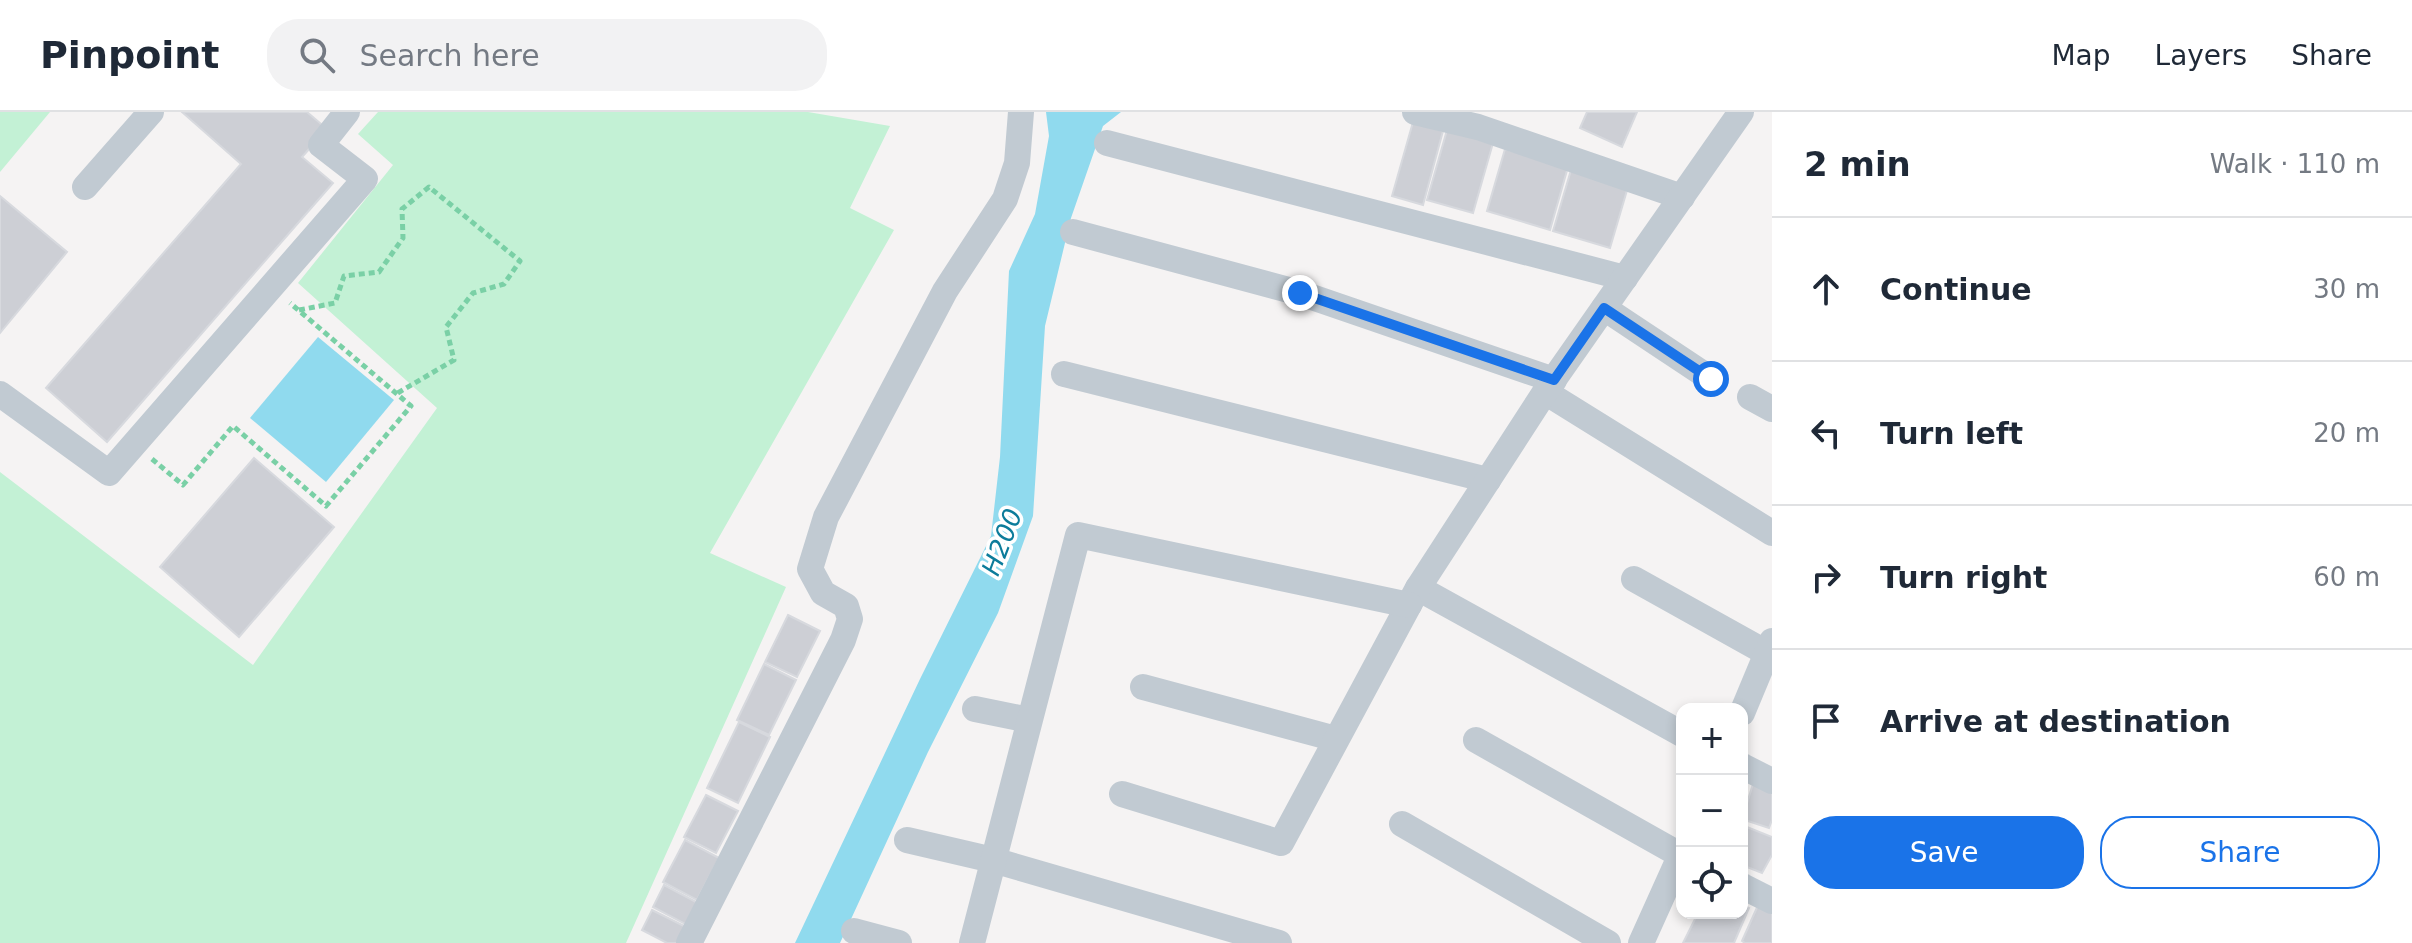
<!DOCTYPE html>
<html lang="en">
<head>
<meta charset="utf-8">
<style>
	:root { --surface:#fff; --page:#f2f2f3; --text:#1f2937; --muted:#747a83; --line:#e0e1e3; --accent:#1a73e8 }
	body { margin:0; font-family:"DejaVu Sans",sans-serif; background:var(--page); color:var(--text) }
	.controls { position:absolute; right:24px; bottom:24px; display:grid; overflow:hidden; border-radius:16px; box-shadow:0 4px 12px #0003 }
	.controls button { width:72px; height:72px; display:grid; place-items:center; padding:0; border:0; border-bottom:2px solid var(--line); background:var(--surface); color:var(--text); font:40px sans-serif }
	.stop { position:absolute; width:24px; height:24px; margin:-18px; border:6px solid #1a73e8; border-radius:50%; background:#fff }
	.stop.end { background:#1a73e8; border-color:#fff; box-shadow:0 2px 8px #0008 }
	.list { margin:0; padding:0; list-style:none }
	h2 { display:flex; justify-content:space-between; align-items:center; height:104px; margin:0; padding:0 32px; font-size:34px }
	h2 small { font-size:26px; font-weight:400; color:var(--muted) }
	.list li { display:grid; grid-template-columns:52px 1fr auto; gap:24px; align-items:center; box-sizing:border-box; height:144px; padding:0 32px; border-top:2px solid var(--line) }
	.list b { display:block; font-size:30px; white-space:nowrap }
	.list em { font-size:26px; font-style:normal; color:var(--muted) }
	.actions { display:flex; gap:16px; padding:24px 32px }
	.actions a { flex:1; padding:18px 0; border:2px solid var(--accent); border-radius:32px; text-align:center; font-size:28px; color:var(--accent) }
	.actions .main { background:var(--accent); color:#fff }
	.icon { flex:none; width:44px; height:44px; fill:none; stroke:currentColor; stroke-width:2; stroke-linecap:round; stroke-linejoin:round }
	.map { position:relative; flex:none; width:1772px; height:831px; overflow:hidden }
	header { display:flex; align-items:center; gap:48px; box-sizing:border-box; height:112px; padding:0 40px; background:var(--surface); border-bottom:2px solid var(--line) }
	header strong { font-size:38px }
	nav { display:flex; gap:44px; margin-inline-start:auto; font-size:28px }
	.search { width:560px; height:72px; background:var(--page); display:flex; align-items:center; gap:20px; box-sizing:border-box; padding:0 28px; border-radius:32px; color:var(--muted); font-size:30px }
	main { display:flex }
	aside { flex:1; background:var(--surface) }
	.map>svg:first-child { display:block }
</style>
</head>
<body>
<header>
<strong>Pinpoint</strong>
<div class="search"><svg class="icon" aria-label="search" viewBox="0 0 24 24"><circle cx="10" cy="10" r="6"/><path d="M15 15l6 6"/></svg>Search here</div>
<nav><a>Map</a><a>Layers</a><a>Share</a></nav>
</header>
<main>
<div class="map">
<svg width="1772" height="831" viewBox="0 0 1772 831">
	<rect width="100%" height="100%" fill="#f5f3f3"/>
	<g fill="#c3f1d5">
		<polygon points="0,0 50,0 0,60"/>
		<polygon points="378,0 808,0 890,14 850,96 894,118 710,441 786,475 626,831 0,831 0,360 253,553 437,296 298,171 393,53 358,22"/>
	</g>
	<g fill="#90daee">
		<polygon points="1046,0 1121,0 1103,14 1071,106 1045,214 1033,404 998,501 928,640 840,831 795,831 920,567 991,424 1000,345 1009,159 1035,102 1049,24"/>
		<polygon points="318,225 394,288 326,370 250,306"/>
	</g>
	<g fill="#cdcfd5" stroke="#d7d9de" stroke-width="2">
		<polygon points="182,0 307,0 327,17 302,45 333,71 107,330 46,276 241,52"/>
		<polygon points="1587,0 1637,0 1622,35 1580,16"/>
		<polygon points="1413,10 1443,19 1423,93 1392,84"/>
		<polygon points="1447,18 1493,31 1473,101 1427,88"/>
		<polygon points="1505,37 1568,55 1550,118 1487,99"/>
		<polygon points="1571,58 1628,75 1610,136 1553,119"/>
		<polygon points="0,84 67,140 0,221"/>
		<polygon points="254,346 334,415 239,525 160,455"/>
		<polygon points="788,503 820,519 797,565 765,550"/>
		<polygon points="764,552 796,568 769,623 737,608"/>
		<polygon points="739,610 770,625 738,691 707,676"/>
		<polygon points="1753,672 1772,681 1772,708 1769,716 1742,707"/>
		<polygon points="706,683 738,699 716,741 684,725"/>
		<polygon points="1742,713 1772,725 1772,743 1762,761 1742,753"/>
		<polygon points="685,728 719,746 697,788 663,770"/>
		<polygon points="664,773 698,791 687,813 653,795"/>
		<polygon points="1759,791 1772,798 1772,831 1745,831 1742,829"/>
		<polygon points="1742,793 1749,796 1734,831 1683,831 1698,801 1742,801"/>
		<polygon points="652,798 686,815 677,831 667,831 642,818"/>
	</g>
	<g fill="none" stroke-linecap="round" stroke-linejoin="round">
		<g stroke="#7ad0a6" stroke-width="5" stroke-dasharray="6 4" stroke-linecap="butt">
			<polyline points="299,198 335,191 344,164 379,160 403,126 402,97 429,75 520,149 504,172 473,181 446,215 454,248 396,282"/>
			<polyline points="152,347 183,373 233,314 326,394 411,294 290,191"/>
		</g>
		<g stroke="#c1cad2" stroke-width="26">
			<polyline points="1415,0 1478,15 1682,85"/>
			<polyline points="1107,31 1625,166"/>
			<polyline points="85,75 151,0"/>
			<polyline points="1073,120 1300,181 1554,268"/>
			<polyline points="1604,196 1711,267"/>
			<polyline points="1064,262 1488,368"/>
			<polyline points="1545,280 1772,421"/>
			<polyline points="0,282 109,361 365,67 321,33 347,0"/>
			<polyline points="1750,285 1772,297"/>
			<polyline points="1634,467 1772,544"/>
			<polyline points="1418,476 1682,622"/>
			<polyline points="1143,575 1336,627"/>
			<polyline points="975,597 1029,608"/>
			<polyline points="1742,601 1772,529"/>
			<polyline points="1476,628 1682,744"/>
			<polyline points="1742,654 1772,669"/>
			<polyline points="1122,682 1281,731 1418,476 1545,280 1741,0"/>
			<polyline points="1402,712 1608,831"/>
			<polyline points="907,728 993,748 1279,831"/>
			<polyline points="1742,774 1772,789"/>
			<polyline points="854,819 899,831"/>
			<polyline points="689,831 843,528 850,507 846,494 823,481 810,457 826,405 945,179 1005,87 1017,51 1021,0"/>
			<polyline points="972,831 1078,423 1409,493"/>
			<polyline points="1641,831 1682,740"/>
		</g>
	</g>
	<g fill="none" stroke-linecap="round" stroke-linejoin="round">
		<polyline stroke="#1a73e8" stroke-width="10" points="1300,181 1554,268 1604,196 1711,267"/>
	</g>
	<g text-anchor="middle" stroke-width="7" stroke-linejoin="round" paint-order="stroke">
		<g font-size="26" font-style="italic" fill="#0c7c9b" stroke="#fff">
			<text transform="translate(1002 430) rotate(-69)" y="9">H200</text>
		</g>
	</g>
</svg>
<div class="controls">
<button>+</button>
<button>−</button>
<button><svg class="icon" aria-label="locate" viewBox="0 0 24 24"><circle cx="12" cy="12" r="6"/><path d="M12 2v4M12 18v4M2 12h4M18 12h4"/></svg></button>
</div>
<div class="stop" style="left:1711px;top:267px"></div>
<div class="stop end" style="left:1300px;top:181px"></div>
</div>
<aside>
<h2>2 min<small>Walk · 110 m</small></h2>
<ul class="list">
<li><svg class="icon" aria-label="ahead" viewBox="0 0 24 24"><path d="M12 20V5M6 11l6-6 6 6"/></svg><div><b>Continue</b></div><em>30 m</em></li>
<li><svg class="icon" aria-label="left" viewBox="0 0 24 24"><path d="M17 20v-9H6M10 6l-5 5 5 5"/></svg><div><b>Turn left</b></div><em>20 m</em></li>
<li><svg class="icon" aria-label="right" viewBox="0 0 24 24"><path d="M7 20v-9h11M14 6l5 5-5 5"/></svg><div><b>Turn right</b></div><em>60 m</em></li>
<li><svg class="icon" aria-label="arrive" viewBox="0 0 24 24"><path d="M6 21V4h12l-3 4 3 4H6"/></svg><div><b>Arrive at destination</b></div></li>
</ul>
<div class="actions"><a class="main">Save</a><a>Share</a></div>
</aside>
</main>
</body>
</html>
